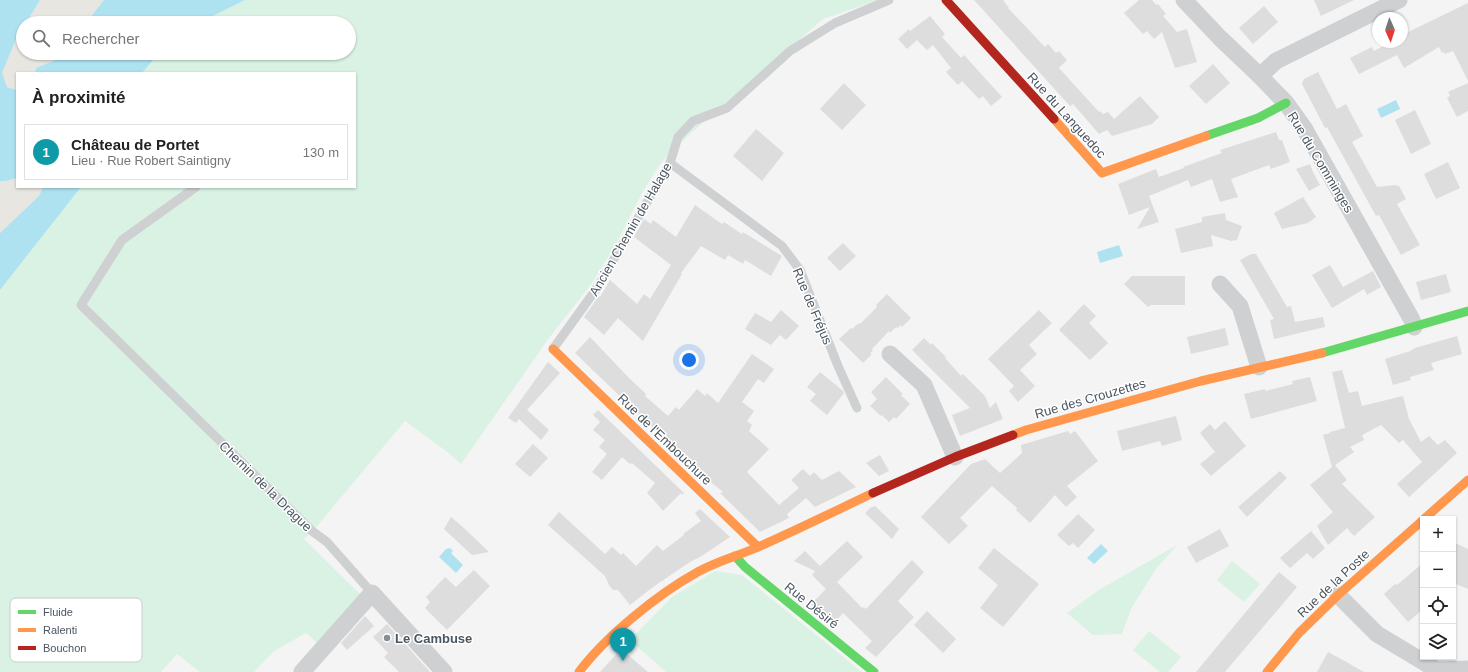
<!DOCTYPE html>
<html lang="fr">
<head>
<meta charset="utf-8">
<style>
	:root { --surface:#fff; --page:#f6f6f6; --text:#222; --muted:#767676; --line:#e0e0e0; --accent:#2563eb }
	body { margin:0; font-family:Arial,sans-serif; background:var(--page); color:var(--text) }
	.controls { position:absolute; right:12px; bottom:12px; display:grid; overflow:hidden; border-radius:0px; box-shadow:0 1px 3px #0004 }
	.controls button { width:36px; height:36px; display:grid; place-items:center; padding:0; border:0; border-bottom:1px solid var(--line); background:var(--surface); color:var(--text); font:20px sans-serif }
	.compass { position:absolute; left:1372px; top:12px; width:36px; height:36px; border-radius:50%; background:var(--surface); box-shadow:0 1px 3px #0004; rotate:177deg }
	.you { position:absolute; left:689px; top:360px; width:14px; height:14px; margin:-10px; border:3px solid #fff; border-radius:50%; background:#1a73e8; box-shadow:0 0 0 6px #1a73e833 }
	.badge { display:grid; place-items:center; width:26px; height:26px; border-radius:50%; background:var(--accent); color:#fff; font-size:13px; font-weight:700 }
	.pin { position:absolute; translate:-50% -33px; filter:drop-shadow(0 1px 2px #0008) }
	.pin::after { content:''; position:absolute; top:21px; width:14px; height:12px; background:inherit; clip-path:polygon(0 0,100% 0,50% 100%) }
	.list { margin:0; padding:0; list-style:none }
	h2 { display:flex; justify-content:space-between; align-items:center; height:52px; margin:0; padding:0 16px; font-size:17px }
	h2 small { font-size:13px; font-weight:400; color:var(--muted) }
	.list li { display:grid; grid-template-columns:26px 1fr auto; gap:12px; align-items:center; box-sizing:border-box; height:56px; margin:0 8px 8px; padding:0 8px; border:1px solid var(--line); border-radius:0px }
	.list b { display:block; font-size:15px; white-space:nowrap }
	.list p { margin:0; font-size:13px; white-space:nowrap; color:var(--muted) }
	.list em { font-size:13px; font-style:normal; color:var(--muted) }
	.icon { flex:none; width:22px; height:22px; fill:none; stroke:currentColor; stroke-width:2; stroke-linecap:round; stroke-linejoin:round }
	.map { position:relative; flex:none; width:1468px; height:672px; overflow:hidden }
	.search { position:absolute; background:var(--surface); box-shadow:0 1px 3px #0004; left:16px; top:16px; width:340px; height:44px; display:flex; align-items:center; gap:10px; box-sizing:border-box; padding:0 14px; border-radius:22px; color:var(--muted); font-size:15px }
	.panel { position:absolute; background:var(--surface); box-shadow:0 1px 3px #0004; left:16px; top:72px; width:340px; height:116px; border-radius:0px }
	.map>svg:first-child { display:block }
</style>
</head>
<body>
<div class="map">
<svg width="1468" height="672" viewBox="0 0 1468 672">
	<rect width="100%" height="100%" fill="#f4f4f4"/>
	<g fill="#d9f2e3">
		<polygon points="245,0 878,0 823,19 690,134 668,155 658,167 643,191 616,244 592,283 549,338 461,464 450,454 405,421 318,525 304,539 364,598 318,644 306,633 274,651 254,672 200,672 177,654 161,672 0,672 0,290 81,187 355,187 355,73 142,73 159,53 349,53 349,23 199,23"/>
		<polygon points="1177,545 1155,570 1131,609 1122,634 1093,635 1067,613 1099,590"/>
		<polygon points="1232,561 1260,584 1244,602 1217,580"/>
		<polygon points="715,571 742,575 862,672 666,672 630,640 672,597"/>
		<polygon points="1149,631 1181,657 1168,672 1160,672 1133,650"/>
	</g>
	<g fill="#e7e6e1">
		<polygon points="40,0 104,0 86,23 26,23"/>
		<polygon points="23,28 23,53 61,53 60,58 36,68 35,73 17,73 17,90 7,87 1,73 16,39"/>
		<polygon points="17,178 17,187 43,187 39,196 0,233 0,181 6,181"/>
	</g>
	<g fill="#aee2f0">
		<polygon points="0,0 40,0 26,23 23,23 23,28 16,39 2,73 7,87 17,90 17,178 6,181 0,181"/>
		<polygon points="104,0 245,0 199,23 86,23"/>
		<polygon points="61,53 159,53 142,73 35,73 36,68 60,58"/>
		<polygon points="1396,100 1400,109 1381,118 1377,109"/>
		<polygon points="43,187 81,187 0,290 0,233 39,196"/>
		<polygon points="1119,245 1123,256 1100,263 1097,252"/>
		<polygon points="1101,544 1108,551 1094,564 1087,558"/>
		<polygon points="450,548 453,551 451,553 463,565 456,573 439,557 446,549"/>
	</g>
	<g fill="#ddddde">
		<polygon points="974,0 1003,0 1009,8 1008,8 1045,47 1048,44 1056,53 1059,51 1067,60 1059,68 1099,112 1100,111 1103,114 1108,112 1114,119 1140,96 1159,117 1152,124 1112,136 1107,130 1099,134 1073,104 1070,106"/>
		<polygon points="1139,0 1152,0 1156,5 1158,4 1166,14 1163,16 1177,32 1187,29 1197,62 1175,68 1162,32 1154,39 1147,31 1143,34 1124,13"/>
		<polygon points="1314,0 1354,0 1321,16"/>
		<polygon points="1468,3 1468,81 1453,51 1445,54 1444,52 1442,53 1439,47 1404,68 1397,55 1359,74 1350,58 1372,47 1374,51 1390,42 1402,42 1402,35"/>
		<polygon points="1264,6 1278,22 1253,44 1239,28"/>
		<polygon points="930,16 945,34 942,37 961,58 964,55 1002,97 991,106 983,96 979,99 962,81 958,85 946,72 951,68 933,45 927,50 917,40 907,49 898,39 909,29 910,31"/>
		<polygon points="1213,64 1230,83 1206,104 1189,86"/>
		<polygon points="1318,72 1337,109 1346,104 1363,136 1352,142 1377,187 1395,185 1399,186 1406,199 1397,204 1420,245 1401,255 1379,215 1376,216 1327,127 1325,128 1302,84 1304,79"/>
		<polygon points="844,83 866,105 842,130 820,109"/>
		<polygon points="1468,83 1468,111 1457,117 1447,98 1450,96 1448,92"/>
		<polygon points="1415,110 1431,144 1411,154 1395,120"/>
		<polygon points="756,129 784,153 762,181 733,156"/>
		<polygon points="1276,132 1279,140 1282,140 1290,162 1271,169 1269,165 1231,179 1238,197 1220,202 1212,179 1191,187 1188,180 1149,196 1159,222 1137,229 1150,207 1129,215 1118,184 1156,169 1159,177 1184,168 1183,167 1222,153 1220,150"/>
		<polygon points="1448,162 1460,188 1436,199 1424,174"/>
		<polygon points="1310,164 1313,172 1320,185 1309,191 1296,169"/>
		<polygon points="1303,197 1316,217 1308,223 1282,229 1274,213"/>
		<polygon points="695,205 722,224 724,222 742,234 743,232 782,256 771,276 745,260 743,264 728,255 725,260 701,246 681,273 682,274 643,341 618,318 604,335 584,317 599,296 600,297 610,280 637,304 644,294 650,299 671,265 634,237 644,219 651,224 653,220 676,237"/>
		<polygon points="1225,213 1226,220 1242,226 1237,240 1231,241 1211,235 1213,246 1181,253 1175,229 1202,222 1202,217"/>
		<polygon points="843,243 856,256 840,271 827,258"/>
		<polygon points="1251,254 1256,254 1287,307 1291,306 1295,322 1323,317 1325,327 1274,339 1270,320 1274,319 1240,260"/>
		<polygon points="1330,265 1343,287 1373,271 1381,287 1367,295 1364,289 1332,308 1312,275"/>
		<polygon points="1446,274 1451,292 1421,300 1416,282"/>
		<polygon points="1132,276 1185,276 1185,305 1151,305 1148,307 1124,284"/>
		<polygon points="887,294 911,318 902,327 900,325 898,328 896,327 890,333 889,331 872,349 873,350 870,353 872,354 863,363 839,339 851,328 852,329 859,323 860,324 877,307 876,305"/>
		<polygon points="1084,304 1096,316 1089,323 1108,343 1090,360 1059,330"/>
		<polygon points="781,310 799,326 786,340 780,335 771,345 745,329 755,313 771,322"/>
		<polygon points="1039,310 1052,323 1029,345 1037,354 1020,370 1035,386 1018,402 1009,391 1014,386 988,359"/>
		<polygon points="1225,328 1229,345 1191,354 1187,337"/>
		<polygon points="1457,336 1462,354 1431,363 1434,370 1410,377 1411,380 1393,385 1385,359 1410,351 1415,348"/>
		<polygon points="590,337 629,378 646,394 645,396 668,416 676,407 679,410 697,389 705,396 707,393 718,403 752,354 774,369 764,383 758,379 742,402 754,411 747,421 752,425 749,431 769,449 747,472 779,505 799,488 791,480 803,469 810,476 814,472 822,480 839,471 856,487 815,507 806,498 787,514 789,518 760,532 720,493 723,492 701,474 575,353"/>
		<polygon points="924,338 931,345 932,343 946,357 945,358 961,376 963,374 985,396 990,408 996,402 1003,419 960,436 952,415 970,408 912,350"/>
		<polygon points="548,362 560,373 527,410 549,430 541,440 519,419 516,423 508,418"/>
		<polygon points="1342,370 1349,393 1358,391 1362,406 1403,396 1409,419 1421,442 1429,436 1438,445 1445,440 1457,453 1409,497 1397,484 1422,462 1403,440 1399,443 1381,425 1362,435 1364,440 1350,447 1354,452 1335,465 1347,480 1342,484 1375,517 1354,536 1347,528 1328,545 1317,526 1333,512 1310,485 1332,467 1323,435 1330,433 1330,432 1345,428 1332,372"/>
		<polygon points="820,372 842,390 844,393 827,415 810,401 816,394 807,387"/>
		<polygon points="886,377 903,394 901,395 910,404 896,419 894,417 889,422 882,415 881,416 870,406 877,399 871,392"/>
		<polygon points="1310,377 1317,401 1251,419 1244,394 1265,389 1265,391 1293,384 1292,381"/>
		<polygon points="598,410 684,493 682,495 681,493 663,511 653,499 647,493 655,483 632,463 630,464 622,457 602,480 592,472 607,454 599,447 605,440 593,430 600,422 593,415"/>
		<polygon points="1176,416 1182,440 1162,446 1160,441 1122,451 1117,431"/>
		<polygon points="1225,421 1246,446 1211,476 1200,464 1215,452 1200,433 1210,424 1215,430"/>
		<polygon points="1068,431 1070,434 1075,431 1098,461 1067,486 1077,497 1066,507 1055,495 1030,523 1016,510 1017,508 992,486 960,518 968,526 949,544 921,517 971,464 985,459 1000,473 1022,453 1021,445"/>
		<polygon points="533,444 548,458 530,477 515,464"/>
		<polygon points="880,455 889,471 879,476 866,463"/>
		<polygon points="1280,471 1287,478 1247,517 1238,507"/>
		<polygon points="875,506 899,529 892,539 865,513 870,508"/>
		<polygon points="700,509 730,537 700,557 690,562 653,587 630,605 618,590 613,590 609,585 605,576 548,525 559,512 605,554 612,547 621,555 623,553 636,566 657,545 663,551 684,535 683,534 701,521 695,513"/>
		<polygon points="1078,514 1095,530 1078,548 1073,543 1069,546 1057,535"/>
		<polygon points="451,517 465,529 489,552 472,555 444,529"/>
		<polygon points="1220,529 1229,546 1196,563 1187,547"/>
		<polygon points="1311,531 1325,548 1313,559 1307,553 1290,568 1280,558"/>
		<polygon points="847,541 863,557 837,582 862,608 864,607 866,609 912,560 924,572 898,601 914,617 876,657 865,648 872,641 843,613 834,623 811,604 826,589 812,575 815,571 794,561 805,551 820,566"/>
		<polygon points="1453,542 1468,549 1468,589 1453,583"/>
		<polygon points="994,548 1039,584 1003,627 980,608 998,585 978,568"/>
		<polygon points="1423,563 1423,609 1408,622 1384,594 1395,584 1397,585"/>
		<polygon points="474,570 490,586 447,630 425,608 430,602 426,597 445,577 456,587"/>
		<polygon points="1279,572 1297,587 1225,672 1196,672"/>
		<polygon points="927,611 956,639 943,653 914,625"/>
		<polygon points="365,616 374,626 347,650 341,643"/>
		<polygon points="387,624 430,672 399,672 384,657 388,653 373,637"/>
		<polygon points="621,649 648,672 600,672"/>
		<polygon points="1328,652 1341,659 1364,672 1317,672"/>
	</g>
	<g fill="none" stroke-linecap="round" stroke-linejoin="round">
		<g stroke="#ced0d2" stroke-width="9">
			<polyline points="670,163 782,246 800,270 838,366 857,408"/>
			<polyline points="196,187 122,240 81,305 312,531 327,542 372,593"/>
			<polyline points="553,349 597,288 670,163 678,137 693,121 727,108 790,51 835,23 889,0"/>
		</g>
		<g stroke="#ced0d2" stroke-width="17">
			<polyline points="1184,0 1220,38 1260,76 1286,103 1304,128 1412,320 1414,327"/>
			<polyline points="1260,76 1276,61 1399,0"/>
			<polyline points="1220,284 1240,306 1259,367"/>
			<polyline points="890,354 924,385 955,457"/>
			<polyline points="1338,595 1377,634 1437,670 1468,669"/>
			<polyline points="302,672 372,593 444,672"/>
		</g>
		<g stroke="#63d668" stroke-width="9">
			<polyline points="1206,136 1258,118 1286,103"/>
			<polyline points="1322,353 1468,311"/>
			<polyline points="735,556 745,567 874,672"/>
		</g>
		<g stroke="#ff974d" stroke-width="9">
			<polyline points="1054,119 1102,173 1206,136"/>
			<polyline points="553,349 758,547"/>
			<polyline points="1013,435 1026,430 1201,381 1322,353"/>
			<polyline points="1424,519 1468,480"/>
			<path d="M579,672C605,637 658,594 696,573C714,562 738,556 758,547C797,530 835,511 873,493"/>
			<polyline points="1267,672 1299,633 1338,595 1423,520"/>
		</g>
		<g stroke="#b3261e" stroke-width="9">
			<polyline points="946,0 1054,119"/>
			<polyline points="873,493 955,457 1013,435"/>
		</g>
	</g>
	<circle fill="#868d94" stroke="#fff" stroke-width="1.5" cx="387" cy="638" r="4"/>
	<g text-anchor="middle" stroke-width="3" stroke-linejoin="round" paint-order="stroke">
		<g font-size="13" fill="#4a5661" stroke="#fff">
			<text transform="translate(1067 115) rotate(48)" y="5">Rue du Languedoc</text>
			<text transform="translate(1321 162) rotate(59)" y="5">Rue du Comminges</text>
			<text transform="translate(630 229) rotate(-60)" y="5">Ancien Chemin de Halage</text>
			<text transform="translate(813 306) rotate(67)" y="5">Rue de Fréjus</text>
			<text transform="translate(1090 398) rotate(-16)" y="5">Rue des Crouzettes</text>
			<text transform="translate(665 439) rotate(44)" y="5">Rue de l'Embouchure</text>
			<text transform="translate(266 486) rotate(44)" y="5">Chemin de la Drague</text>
			<text transform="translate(1333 583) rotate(-43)" y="5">Rue de la Poste</text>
			<text transform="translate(812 605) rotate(39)" y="5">Rue Désiré</text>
		</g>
		<g font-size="13" font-weight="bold" fill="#4a5661" stroke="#fff" text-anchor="start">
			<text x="395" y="643">Le Cambuse</text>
		</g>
	</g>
	<rect x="10" y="598" width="132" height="64" rx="6" fill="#fff" stroke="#c9ccd0" stroke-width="1"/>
	<rect x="18" y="610" width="18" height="4" fill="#63d668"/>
	<rect x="18" y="628" width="18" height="4" fill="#ff974d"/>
	<rect x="18" y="646" width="18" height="4" fill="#b3261e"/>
	<g font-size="11" fill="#4a5661">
		<text x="43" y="616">Fluide</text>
		<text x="43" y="634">Ralenti</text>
		<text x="43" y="652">Bouchon</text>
	</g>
</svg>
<div class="controls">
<button>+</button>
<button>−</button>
<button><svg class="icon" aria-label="locate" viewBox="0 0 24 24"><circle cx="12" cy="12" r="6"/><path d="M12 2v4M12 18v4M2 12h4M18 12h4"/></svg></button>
<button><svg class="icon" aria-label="layers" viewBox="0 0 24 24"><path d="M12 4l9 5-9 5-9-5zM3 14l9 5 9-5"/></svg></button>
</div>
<svg class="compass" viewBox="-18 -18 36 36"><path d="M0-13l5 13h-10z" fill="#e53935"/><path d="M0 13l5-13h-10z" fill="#767676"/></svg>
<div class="you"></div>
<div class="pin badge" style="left:623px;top:661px;background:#0f9aa8">1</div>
<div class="search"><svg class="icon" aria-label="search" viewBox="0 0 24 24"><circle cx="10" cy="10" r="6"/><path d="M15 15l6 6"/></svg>Rechercher</div>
<section class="panel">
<h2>À proximité<small></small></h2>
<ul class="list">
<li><span class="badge" style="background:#0f9aa8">1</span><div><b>Château de Portet</b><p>Lieu · Rue Robert Saintigny</p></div><em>130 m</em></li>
</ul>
</section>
</div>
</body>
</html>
